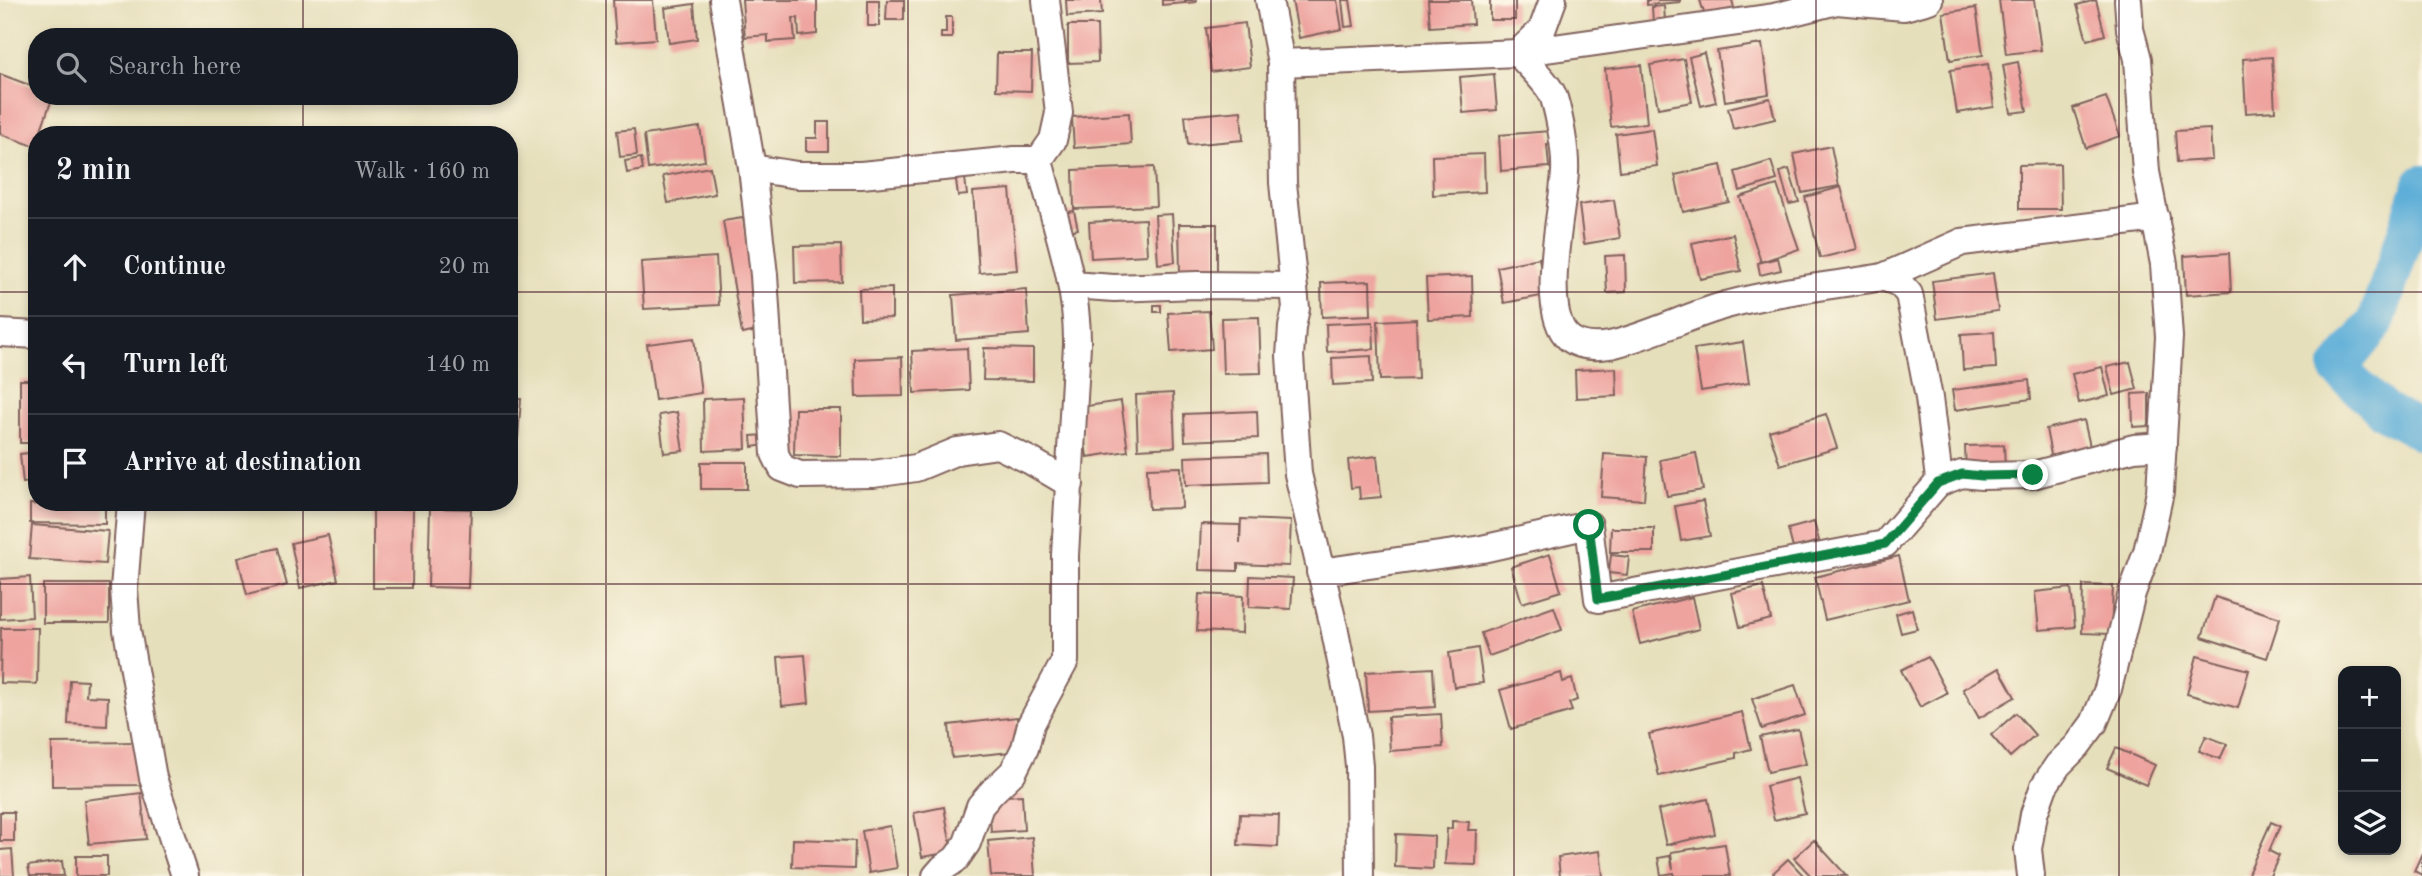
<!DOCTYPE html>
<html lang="en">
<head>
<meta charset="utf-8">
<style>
	:root { --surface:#171b24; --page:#242831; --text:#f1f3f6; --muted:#9ea1a6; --line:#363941 }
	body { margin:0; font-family:"Old Standard TT",serif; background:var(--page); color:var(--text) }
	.controls { position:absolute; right:21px; bottom:21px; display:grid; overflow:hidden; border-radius:14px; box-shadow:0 4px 10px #0003 }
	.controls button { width:63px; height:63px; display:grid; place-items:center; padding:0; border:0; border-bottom:2px solid var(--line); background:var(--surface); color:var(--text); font:35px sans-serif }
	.stop { position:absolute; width:21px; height:21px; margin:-16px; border:5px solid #0b8043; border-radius:50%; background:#fff }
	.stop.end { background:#0b8043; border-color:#fff; box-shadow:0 2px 7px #0008 }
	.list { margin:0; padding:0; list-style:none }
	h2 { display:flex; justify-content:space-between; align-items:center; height:91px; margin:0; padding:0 28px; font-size:30px }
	h2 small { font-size:23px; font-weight:400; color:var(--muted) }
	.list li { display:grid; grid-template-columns:46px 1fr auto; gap:21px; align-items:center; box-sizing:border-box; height:98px; padding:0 28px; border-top:2px solid var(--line) }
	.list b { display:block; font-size:26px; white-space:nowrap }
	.list em { font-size:23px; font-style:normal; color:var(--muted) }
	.icon { flex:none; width:38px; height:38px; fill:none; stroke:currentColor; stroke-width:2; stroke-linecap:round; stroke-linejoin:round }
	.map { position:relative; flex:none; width:2422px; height:876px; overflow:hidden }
	.search { position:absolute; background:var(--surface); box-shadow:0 4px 10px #0003; left:28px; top:28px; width:490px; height:77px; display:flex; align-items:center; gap:18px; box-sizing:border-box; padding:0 24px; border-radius:28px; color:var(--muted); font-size:26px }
	.panel { position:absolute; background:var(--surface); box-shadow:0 4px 10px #0003; left:28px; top:126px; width:490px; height:385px; border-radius:28px }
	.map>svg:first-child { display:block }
</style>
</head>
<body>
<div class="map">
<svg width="2422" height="876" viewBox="0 0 2422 876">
	<rect width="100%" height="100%" fill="#fcf5e5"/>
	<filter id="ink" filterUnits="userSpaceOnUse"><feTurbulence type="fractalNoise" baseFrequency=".0143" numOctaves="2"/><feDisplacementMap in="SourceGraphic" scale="14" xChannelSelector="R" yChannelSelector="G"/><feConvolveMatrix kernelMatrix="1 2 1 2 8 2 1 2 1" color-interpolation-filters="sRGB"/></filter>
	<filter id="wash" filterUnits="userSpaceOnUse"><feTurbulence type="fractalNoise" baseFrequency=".00686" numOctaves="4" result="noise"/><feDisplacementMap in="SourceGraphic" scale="28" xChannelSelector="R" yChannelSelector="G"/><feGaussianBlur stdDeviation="1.57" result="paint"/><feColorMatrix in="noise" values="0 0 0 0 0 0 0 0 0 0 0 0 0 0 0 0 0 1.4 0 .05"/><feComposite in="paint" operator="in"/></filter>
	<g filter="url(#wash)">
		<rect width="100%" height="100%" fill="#e6dfbb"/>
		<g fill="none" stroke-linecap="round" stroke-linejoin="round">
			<polyline stroke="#5daed8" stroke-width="38" points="2422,184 2376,322 2338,369 2384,411 2422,432"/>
		</g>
		<g id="blocks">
			<g fill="#eea39f">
				<polygon points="613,0 653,0 656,39 616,42"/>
				<polygon points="742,0 817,0 817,34 799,36 798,18 793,18 795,40 768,42 768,35 745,37"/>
				<rect x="868" y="0" width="11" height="26"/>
				<polygon points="887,0 904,0 904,20 886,20"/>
				<polygon points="1066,0 1101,0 1102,14 1067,16"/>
				<polygon points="1162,0 1196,0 1196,2 1162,5"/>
				<polygon points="1292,0 1337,0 1342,29 1299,38"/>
				<polygon points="1342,0 1350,0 1354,26 1345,27"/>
				<polygon points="1428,0 1471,0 1473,24 1430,27"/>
				<rect x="1490" y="0" width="25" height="20"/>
				<polygon points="1647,0 1680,0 1680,2 1647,5"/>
				<polygon points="1700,0 1732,0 1734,8 1705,16"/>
				<polygon points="1999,0 2034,0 2041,50 2006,54"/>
				<polygon points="2096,0 2105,35 2087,40 2077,5"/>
				<polygon points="694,4 697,39 669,43 665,8"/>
				<polygon points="1664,6 1665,21 1653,22 1652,7"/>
				<polygon points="1976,8 1983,55 1950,60 1943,13"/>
				<polygon points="946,17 952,17 952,38 941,38 941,33 946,33"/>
				<polygon points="1245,23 1250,67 1211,72 1206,28"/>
				<polygon points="1068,25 1097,25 1098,62 1068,63"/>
				<polygon points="1762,44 1769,94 1725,101 1717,51"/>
				<polygon points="997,53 1032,53 1031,91 996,90"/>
				<polygon points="1704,53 1716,102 1701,106 1689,57"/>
				<polygon points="2272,57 2275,111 2246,113 2243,59"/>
				<polygon points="1684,59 1692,102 1658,108 1650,65"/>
				<polygon points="2018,62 2027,111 2011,113 2003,65"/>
				<polygon points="1988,64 1994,107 1957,113 1950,70"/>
				<polygon points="1641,65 1647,123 1611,127 1605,69"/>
				<polygon points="0,74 37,88 37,96 53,96 39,135 37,135 34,146 0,134"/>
				<polygon points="1494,74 1497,110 1463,113 1460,77"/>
				<polygon points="2106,97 2120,136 2086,148 2073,108"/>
				<polygon points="1770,98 1775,119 1733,129 1728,108"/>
				<polygon points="1241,111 1243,140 1188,145 1185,116"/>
				<polygon points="1129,113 1131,144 1074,148 1072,117"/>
				<polygon points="817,122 829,122 829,151 806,151 806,138 817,138"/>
				<polygon points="700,127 705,161 648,169 644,135"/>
				<polygon points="634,129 637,155 620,157 617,131"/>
				<polygon points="1652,129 1657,166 1620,171 1616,134"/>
				<polygon points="2210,129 2212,160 2177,162 2175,131"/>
				<polygon points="1550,131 1551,145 1547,145 1549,167 1501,171 1499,135"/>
				<polygon points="1831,146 1839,186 1802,193 1794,154"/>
				<polygon points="1484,154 1485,192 1433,195 1432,156"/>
				<polygon points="641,158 643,170 627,173 625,161"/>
				<polygon points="1771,161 1777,180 1740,191 1735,172"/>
				<polygon points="2060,164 2061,209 2019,209 2019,165"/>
				<polygon points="1721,165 1729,202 1683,212 1675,175"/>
				<polygon points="710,167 715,194 668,203 663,176"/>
				<polygon points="1154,167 1156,206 1074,209 1073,170"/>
				<polygon points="1789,169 1799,202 1789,204 1780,172"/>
				<polygon points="965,178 967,195 958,196 956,180"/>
				<polygon points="1777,185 1799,249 1761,262 1740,197"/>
				<polygon points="1841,187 1857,249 1820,258 1805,197"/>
				<polygon points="1010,189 1017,270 979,273 973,192"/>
				<polygon points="1614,200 1620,238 1584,244 1579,205"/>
				<polygon points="1074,211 1078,229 1062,233 1058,214"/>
				<polygon points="1172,214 1175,262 1158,264 1155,215"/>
				<polygon points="743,218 762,330 742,334 723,221"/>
				<polygon points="1145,219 1147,255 1091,258 1089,222"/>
				<polygon points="1179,224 1217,224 1217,273 1180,274"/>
				<polygon points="1733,234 1741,271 1700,279 1692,243"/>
				<polygon points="841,245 842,282 795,283 794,246"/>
				<polygon points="2229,253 2231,292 2186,295 2184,256"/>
				<polygon points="1625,255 1626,292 1607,293 1605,256"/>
				<polygon points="716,257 719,305 644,309 641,262"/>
				<polygon points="1539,258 1546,295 1504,303 1497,267"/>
				<polygon points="1778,258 1781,270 1760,275 1758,263"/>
				<polygon points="1993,273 1998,311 1937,319 1932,281"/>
				<polygon points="1472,276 1473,317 1428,319 1426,278"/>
				<polygon points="1370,281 1371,315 1322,317 1321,283"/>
				<polygon points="892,288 892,318 860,319 859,289"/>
				<polygon points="1026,289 1029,334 956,340 953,295"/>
				<rect x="1154" y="305" width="7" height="7"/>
				<polygon points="1209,311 1212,349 1171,352 1168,313"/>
				<polygon points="1259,317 1261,373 1223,374 1221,318"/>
				<polygon points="1416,319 1418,379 1380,380 1378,321"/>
				<polygon points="1373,322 1374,349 1327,352 1326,324"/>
				<polygon points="1994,332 1996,368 1963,370 1961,334"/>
				<polygon points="694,338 701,393 655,400 647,344"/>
				<polygon points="1743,342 1749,383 1701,391 1694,349"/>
				<polygon points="967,348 969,390 914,393 912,351"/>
				<polygon points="984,348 1033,349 1033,381 983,380"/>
				<polygon points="1371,356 1372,383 1333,385 1332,358"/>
				<polygon points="902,357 903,396 856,397 855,359"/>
				<polygon points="2130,362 2137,389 2114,395 2107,367"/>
				<polygon points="2102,367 2109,396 2079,403 2072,374"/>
				<polygon points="1616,368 1617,396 1576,398 1575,370"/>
				<rect x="20" y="380" width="17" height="63"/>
				<polygon points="2029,380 2031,399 1955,410 1952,390"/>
				<polygon points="1173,393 1175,447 1138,449 1136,395"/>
				<polygon points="2149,393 2149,426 2133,427 2132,394"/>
				<polygon points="744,397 746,449 704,451 703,399"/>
				<polygon points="509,399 521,399 518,438 509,437"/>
				<polygon points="1121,401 1128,451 1087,457 1080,407"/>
				<polygon points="795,409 841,409 841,456 794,455"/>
				<polygon points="1257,411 1258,438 1185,441 1184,414"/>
				<polygon points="677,412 683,451 664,453 659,415"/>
				<polygon points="1826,414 1837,448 1780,465 1769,431"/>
				<polygon points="2084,420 2091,451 2052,460 2046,429"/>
				<polygon points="765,435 765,445 752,447 751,436"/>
				<polygon points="2004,445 2005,469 1966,470 1965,446"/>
				<polygon points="37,452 37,481 23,483 20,454"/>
				<polygon points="1696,453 1703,490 1667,496 1660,460"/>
				<polygon points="1266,454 1267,482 1186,485 1185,457"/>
				<polygon points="1604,454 1647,457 1644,500 1601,497"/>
				<polygon points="1377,456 1381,497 1360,499 1359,487 1351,488 1348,460"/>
				<rect x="701" y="462" width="46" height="27"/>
				<polygon points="1181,467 1182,508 1149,509 1147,468"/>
				<polygon points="1703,501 1710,536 1681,541 1675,506"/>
				<polygon points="30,504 105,505 105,524 30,523"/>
				<polygon points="373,508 413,509 412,588 373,588"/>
				<polygon points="430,508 471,509 468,588 428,587"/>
				<polygon points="1241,519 1291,521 1289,566 1238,564 1238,571 1199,570 1201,524 1240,525 1240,543"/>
				<polygon points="1814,522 1819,541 1793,548 1788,529"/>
				<polygon points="32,525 108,531 105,564 29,559"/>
				<polygon points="1611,528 1654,528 1654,552 1610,552"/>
				<polygon points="328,535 338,580 300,588 291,543"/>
				<polygon points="277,548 287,585 247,595 238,558"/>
				<polygon points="1550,554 1561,591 1522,603 1511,567"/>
				<polygon points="1611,555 1629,557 1627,575 1609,573"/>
				<polygon points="1899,556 1909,600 1825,620 1815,577"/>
				<polygon points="1250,576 1293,578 1291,609 1249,607"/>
				<polygon points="30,577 32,617 0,619 0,579"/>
				<rect x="43" y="584" width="66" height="39"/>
				<polygon points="2083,585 2113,586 2111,634 2082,633"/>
				<polygon points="1763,586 1771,619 1740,627 1732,593"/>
				<polygon points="2071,588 2075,627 2039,630 2035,592"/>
				<polygon points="1199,594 1243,596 1242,633 1197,631"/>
				<polygon points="1692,597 1699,629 1640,644 1632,612"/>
				<polygon points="2215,597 2280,618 2267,658 2202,637"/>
				<polygon points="1554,607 1562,630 1489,656 1481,633"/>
				<polygon points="1912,609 1917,629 1901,633 1896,614"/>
				<polygon points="1,628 38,628 37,684 0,683"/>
				<polygon points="1478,648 1483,683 1454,687 1449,653"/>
				<polygon points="805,655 809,703 782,706 778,657"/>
				<polygon points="2197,656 2249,670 2238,708 2187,694"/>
				<polygon points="1928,657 1947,693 1920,707 1901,670"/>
				<polygon points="1433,668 1435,707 1368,711 1366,672"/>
				<polygon points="1999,668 2015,697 1979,718 1963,689"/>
				<polygon points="1561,673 1563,682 1572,679 1577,700 1569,703 1572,711 1511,729 1500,690"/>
				<polygon points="70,680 87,681 86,696 108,697 107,726 68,724"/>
				<polygon points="1795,685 1805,715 1762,729 1752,699"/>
				<polygon points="1742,712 1751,749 1736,753 1736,758 1659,776 1649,734"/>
				<polygon points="2016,713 2035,735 2010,757 1991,735"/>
				<polygon points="1441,714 1443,747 1390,751 1388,717"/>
				<polygon points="1017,717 1020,751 952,758 949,725"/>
				<polygon points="1798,729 1806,764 1768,772 1760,737"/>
				<polygon points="2206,736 2227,744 2220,759 2199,751"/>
				<polygon points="141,742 141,785 52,786 52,743"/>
				<polygon points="2116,748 2155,765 2146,785 2107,768"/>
				<polygon points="1797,778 1805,813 1774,820 1766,786"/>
				<polygon points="141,793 146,839 89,844 84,800"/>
				<polygon points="1022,795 1024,830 991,832 989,797"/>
				<polygon points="1708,799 1715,834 1666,845 1658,810"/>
				<polygon points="944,807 952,852 922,857 914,813"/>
				<rect x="0" y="812" width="14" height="29"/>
				<polygon points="1240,814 1279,815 1278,847 1238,845"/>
				<polygon points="1452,821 1469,822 1468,830 1477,830 1476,865 1445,864 1447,829 1452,829"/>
				<polygon points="2271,822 2280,826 2269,851 2279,856 2270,876 2247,876"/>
				<polygon points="890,826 897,868 869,873 862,831"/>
				<polygon points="1396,834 1434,836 1433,869 1395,867"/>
				<polygon points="1032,837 1035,876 991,876 988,841"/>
				<polygon points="793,839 855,841 854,869 792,867"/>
				<polygon points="1814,840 1847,876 1811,876 1794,858"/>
				<polygon points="1725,844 1730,876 1674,876 1674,873 1661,875 1658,858 1670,856 1673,869 1671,852"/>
				<polygon points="12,849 14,876 0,876 0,850"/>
				<polygon points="1600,851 1603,876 1560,876 1558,857"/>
				<polygon points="2422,853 2422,875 2414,871"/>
				<rect x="76" y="856" width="31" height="20"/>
				<polygon points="1788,859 1804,876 1776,876 1773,873"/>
				<polygon points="62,861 64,876 30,876 28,866"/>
			</g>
		</g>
	</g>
	<g filter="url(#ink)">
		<use href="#blocks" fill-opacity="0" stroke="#81625d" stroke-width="2"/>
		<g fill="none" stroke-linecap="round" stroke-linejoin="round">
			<g stroke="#81625d" stroke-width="30">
				<g id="minor">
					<polyline points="723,0 752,168 764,275 775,454 782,468 800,475 873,474 916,468 957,451 998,445 1031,461 1070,484"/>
					<polyline points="1269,0 1281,63 1283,183 1296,308 1292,327 1290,356 1298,474 1334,627 1356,736 1359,766 1360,876"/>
					<path d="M1553,0L1542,30L1518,53C1528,65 1550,85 1554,98C1560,118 1566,152 1565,172C1563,210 1538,312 1569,338C1580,347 1597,347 1610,345C1650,336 1687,316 1726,305C1777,291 1831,286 1883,277L1899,283L1909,294L1929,398L1939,479L1938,483"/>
					<polyline points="1281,63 1518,53 1774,17 1837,1 1904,7 1929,0"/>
					<polyline points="1039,160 1053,140 1059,113 1046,0"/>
					<path d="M752,168L797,175H861L1015,160H1039C1054,221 1078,282 1077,345L1065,555V661L1031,724L1025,748L1013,772L992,792L980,806L967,843L956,859L943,868L936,876"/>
					<polyline points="1883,277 1962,242 2156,218"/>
					<polyline points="1072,285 1114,288 1197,285 1293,286"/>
					<polyline points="0,333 37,335"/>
					<polyline points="131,502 124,589 127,630 153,778 185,876"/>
					<polyline points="1320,572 1482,549 1589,525 1598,599 1885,544 1938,483 1962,474 1982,476 2033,475 2134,448 2163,446"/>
					<polyline points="2031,876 2028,849 2034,814 2044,786 2058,765 2077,746 2094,723 2108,689 2132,593 2147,552 2160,492 2169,337 2164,264 2146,172 2138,59 2130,29 2128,0"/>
				</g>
			</g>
			<use href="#minor" stroke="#fff" stroke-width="26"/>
		</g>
	</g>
	<g fill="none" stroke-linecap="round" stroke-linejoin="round" filter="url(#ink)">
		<polyline stroke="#0b8043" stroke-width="9" points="1589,525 1598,599 1885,544 1938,483 1962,474 1982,476 2033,475"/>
	</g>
	<path fill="none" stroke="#4a1f2b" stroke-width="2" stroke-opacity="0.55" d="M303,0V37M606,0V876M908,0V876M1211,0V876M1514,0V876M1816,0V876M2119,0V876M303,96V135M0,292H37M509,292H2422M303,502V876M0,584H2422"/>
</svg>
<div class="controls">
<button>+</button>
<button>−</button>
<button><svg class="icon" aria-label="layers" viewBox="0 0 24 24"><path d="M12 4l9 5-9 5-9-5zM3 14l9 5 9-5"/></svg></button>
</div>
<div class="stop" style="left:1589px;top:525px"></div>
<div class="stop end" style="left:2033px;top:475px"></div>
<div class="search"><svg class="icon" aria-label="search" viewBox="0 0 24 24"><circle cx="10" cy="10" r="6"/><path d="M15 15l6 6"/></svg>Search here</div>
<section class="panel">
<h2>2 min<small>Walk · 160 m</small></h2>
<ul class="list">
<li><svg class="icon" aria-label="ahead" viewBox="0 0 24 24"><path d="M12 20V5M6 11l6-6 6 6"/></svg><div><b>Continue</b></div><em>20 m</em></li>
<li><svg class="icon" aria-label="left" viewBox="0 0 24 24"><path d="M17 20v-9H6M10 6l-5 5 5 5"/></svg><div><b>Turn left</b></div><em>140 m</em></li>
<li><svg class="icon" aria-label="arrive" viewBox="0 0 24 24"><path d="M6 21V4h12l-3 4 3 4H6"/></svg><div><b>Arrive at destination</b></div></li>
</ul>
</section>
</div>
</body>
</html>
